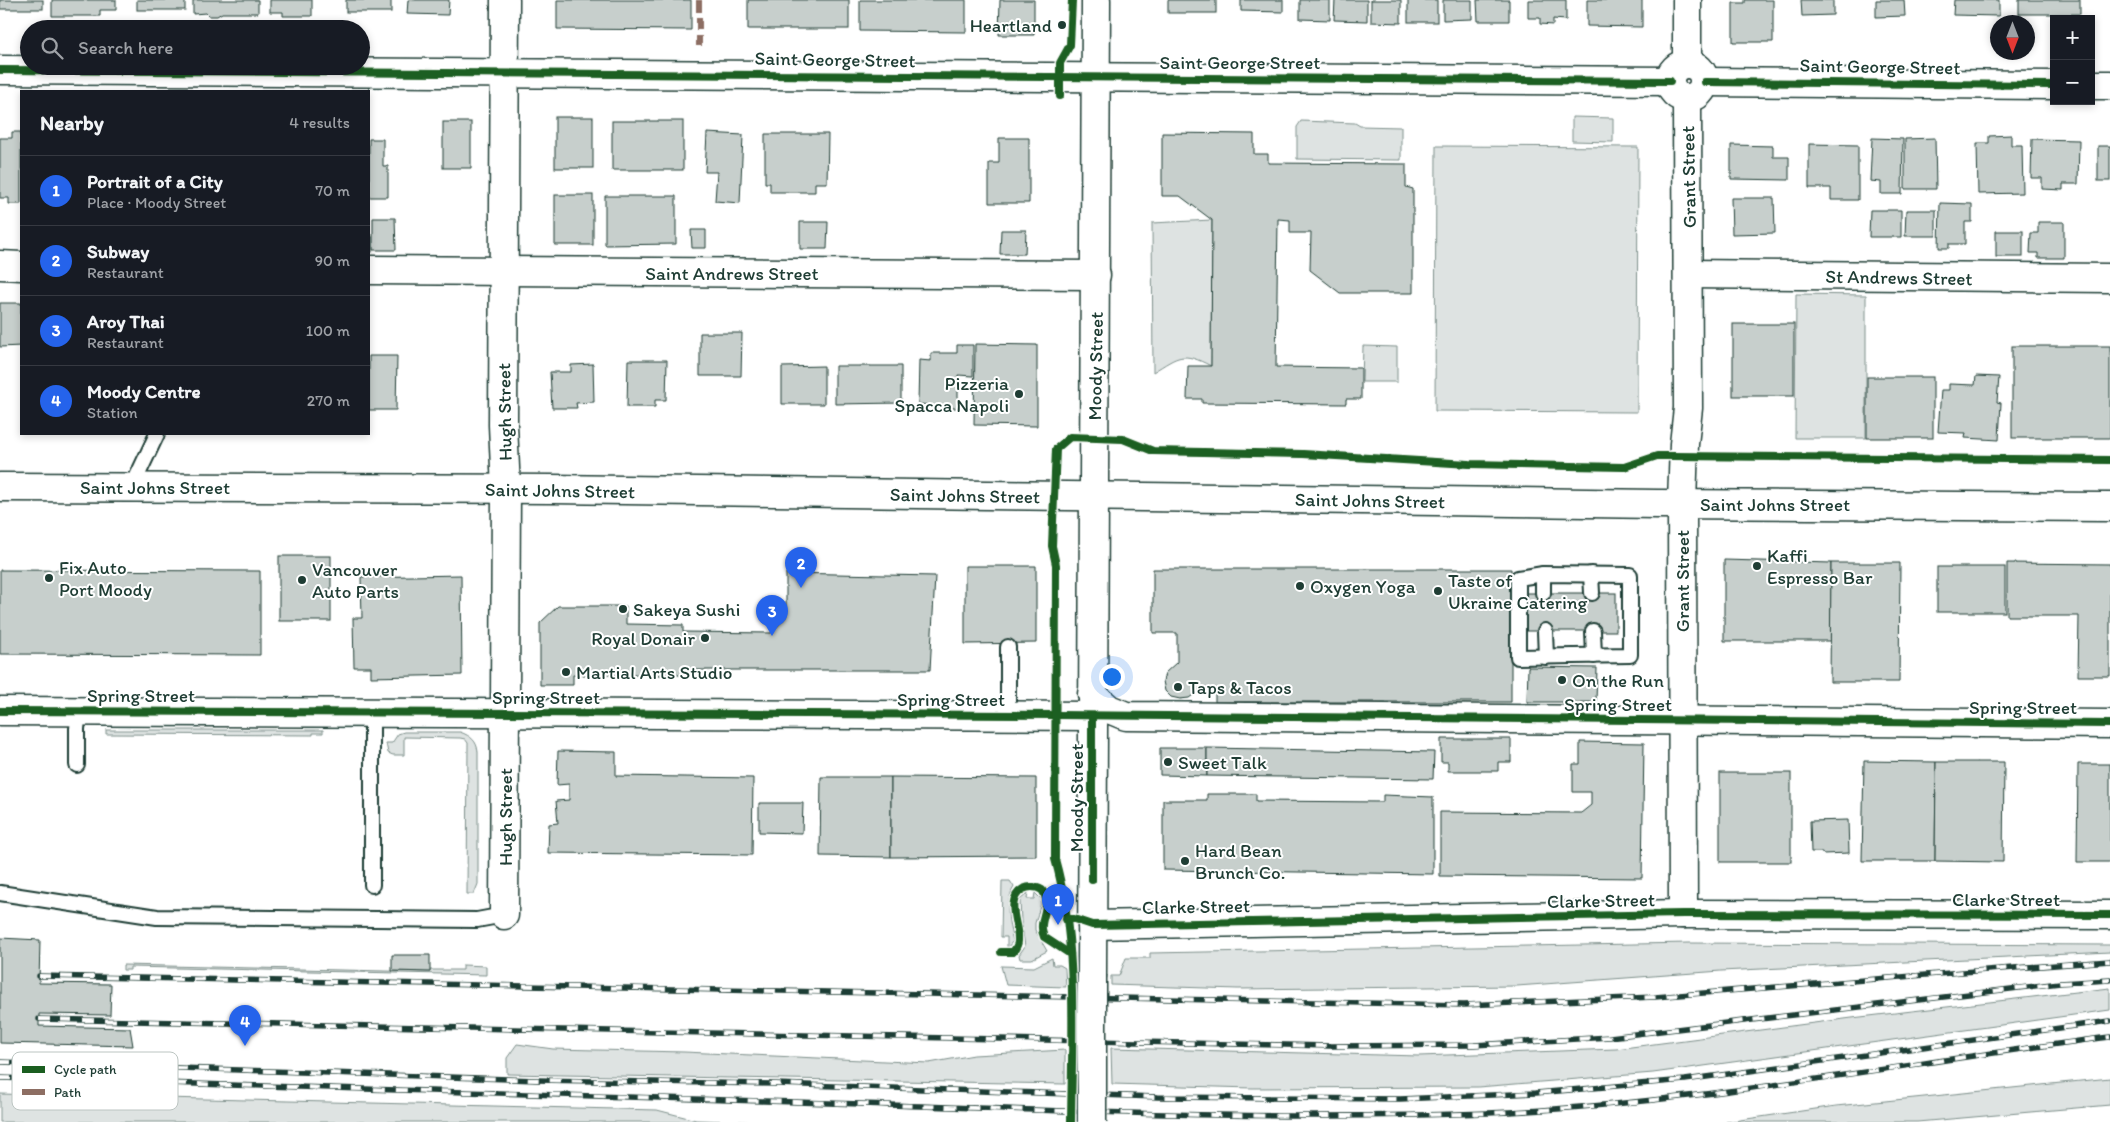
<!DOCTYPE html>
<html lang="en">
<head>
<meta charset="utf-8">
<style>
	:root { --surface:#171b24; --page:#20242c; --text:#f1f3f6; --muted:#9ea1a6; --line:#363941; --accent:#2563eb }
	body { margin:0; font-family:Itim,sans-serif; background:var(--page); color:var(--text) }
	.controls { position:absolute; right:15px; top:15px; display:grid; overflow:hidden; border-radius:0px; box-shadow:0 2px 8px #0003 }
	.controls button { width:45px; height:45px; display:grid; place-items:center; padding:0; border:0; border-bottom:1px solid var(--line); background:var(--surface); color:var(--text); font:25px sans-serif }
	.compass { position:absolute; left:1990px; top:15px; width:45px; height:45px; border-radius:50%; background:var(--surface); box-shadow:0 2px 8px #0003; rotate:180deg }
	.you { position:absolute; left:1111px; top:676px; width:18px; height:18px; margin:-12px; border:4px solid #fff; border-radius:50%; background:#1a73e8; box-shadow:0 0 0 8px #1a73e833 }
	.badge { display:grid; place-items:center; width:32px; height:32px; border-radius:50%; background:var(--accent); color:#fff; font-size:16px; font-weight:700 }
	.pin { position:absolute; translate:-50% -41px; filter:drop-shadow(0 1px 2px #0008) }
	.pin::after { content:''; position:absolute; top:26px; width:18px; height:15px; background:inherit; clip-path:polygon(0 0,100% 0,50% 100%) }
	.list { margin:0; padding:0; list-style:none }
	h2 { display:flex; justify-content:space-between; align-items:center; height:65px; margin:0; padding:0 20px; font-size:21px }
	h2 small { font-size:16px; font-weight:400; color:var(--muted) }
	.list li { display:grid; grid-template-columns:32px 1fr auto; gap:15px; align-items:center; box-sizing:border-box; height:70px; padding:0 20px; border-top:1px solid var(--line) }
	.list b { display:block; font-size:19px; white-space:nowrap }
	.list p { margin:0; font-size:16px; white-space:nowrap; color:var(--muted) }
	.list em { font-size:16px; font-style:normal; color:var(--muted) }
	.icon { flex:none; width:28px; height:28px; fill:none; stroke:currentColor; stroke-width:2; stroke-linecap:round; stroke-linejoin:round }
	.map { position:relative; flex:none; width:2110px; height:1122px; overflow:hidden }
	.search { position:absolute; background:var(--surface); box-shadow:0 2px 8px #0003; left:20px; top:20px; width:350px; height:55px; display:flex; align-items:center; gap:12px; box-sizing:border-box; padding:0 18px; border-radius:28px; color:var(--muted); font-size:19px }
	.panel { position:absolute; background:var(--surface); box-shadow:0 2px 8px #0003; left:20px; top:90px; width:350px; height:345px; border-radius:0px }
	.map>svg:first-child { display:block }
</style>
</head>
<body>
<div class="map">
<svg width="2110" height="1122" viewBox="0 0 2110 1122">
	<rect width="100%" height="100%" fill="#fff"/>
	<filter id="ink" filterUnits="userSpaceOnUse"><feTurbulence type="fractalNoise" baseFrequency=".02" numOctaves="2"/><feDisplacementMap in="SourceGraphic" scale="10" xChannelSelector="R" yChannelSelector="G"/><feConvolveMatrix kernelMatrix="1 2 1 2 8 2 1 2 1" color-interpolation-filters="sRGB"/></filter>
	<g filter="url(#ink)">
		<g fill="#dee3e2" stroke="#7e908b">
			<polygon points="1572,117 1613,118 1613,142 1572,141"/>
			<polygon points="1301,121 1355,123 1360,126 1401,127 1401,160 1297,159 1297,127"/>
			<polygon points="1436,146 1638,147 1637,412 1435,411"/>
			<path d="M1212,220L1211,366C1182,351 1179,356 1153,372L1152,223Z"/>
			<polygon points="1796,294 1866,295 1866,438 1795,438"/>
			<polygon points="1363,346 1397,347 1397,382 1362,382"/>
			<polygon points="106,730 323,730 323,733 313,733 313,735 106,734"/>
			<path d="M404,732H460C471,736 477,741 478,752V884L474,894H467L468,743L465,739L460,738L404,737V755H393L388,753L386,743H392L398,734Z"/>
			<path d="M1002,881H1010L1014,887C1004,903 1009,925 1013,941L1007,948V937H1001Z"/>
			<polygon points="1028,893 1027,899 1034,899 1035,893 1042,900 1035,923 1035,930 1047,951 1032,959 1020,959 1019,955 1025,946 1021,921 1020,900"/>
			<polygon points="1689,943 2110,945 2110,952 1721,971 1517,986 1238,989 1111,985 1111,976 1119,976 1126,958 1150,958 1150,953"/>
			<polygon points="1052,958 1053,965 1060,965 1065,968 1066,987 1006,985 1001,966 1034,967"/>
			<polygon points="123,965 430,972 430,970 463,970 463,965 486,966 486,975 130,967 130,970 123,970"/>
			<polygon points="2110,988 2110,1010 1653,1073 1478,1087 1252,1088 1112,1084 1111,1048 1419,1056 1616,1049 1852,1018"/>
			<polygon points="517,1044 553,1049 684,1052 929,1063 974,1055 1065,1050 1065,1084 507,1074 507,1058"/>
			<polygon points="2110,1078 2110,1105 1917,1122 1726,1122 1836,1106"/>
			<polygon points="0,1094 657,1110 696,1120 767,1122 0,1122"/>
		</g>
		<g fill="#c7cfcc" stroke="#1f3d34">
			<rect x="0" y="0" width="43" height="9"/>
			<polygon points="52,0 116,0 116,10 100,10 100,16 52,16"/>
			<rect x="137" y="0" width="48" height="10"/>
			<polygon points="193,0 258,0 258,13 222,13 217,16 209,16 206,13 193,14"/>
			<polygon points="270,0 312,0 312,16 283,16 283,12 270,12"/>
			<rect x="346" y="0" width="45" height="12"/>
			<polygon points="408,0 449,0 448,15 407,14"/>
			<polygon points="557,0 691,0 691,30 557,29"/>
			<rect x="748" y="0" width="101" height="29"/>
			<polygon points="860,0 966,0 966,32 860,31"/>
			<polygon points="1000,0 1034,0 1034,35 999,35"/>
			<rect x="1168" y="0" width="48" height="13"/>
			<polygon points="1241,0 1283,0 1283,12 1241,11"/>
			<polygon points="1300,0 1330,0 1330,20 1300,19"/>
			<polygon points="1335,0 1367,0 1367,21 1334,20"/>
			<polygon points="1371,0 1401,0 1401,23 1371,22"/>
			<rect x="1408" y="0" width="29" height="22"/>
			<polygon points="1443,0 1472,0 1472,19 1443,20"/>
			<polygon points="1477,0 1509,0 1509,21 1478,21"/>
			<polygon points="1528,0 1566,0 1566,20 1553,19 1553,25 1540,24 1540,18 1528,18"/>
			<polygon points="1587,0 1642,0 1642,27 1587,26"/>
			<polygon points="1745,0 1773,0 1773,42 1733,42 1733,3 1745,3"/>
			<polygon points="1801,0 1833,0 1833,15 1802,16"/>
			<polygon points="1876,0 1904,0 1905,16 1876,17"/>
			<polygon points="1954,0 1999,0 1999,16 1953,15"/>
			<rect x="2019" y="0" width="61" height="14"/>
			<rect x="555" y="117" width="38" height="51"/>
			<rect x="612" y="121" width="71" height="49"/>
			<rect x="443" y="122" width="28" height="46"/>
			<polygon points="12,132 21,132 21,204 9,204 9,198 0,198 0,138 12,138"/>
			<polygon points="707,133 743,135 740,203 715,201 717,172 705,172"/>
			<polygon points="1162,133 1254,134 1254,154 1268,154 1268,163 1406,164 1406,187 1413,189 1413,293 1340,293 1310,270 1311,233 1290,233 1290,220 1278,219 1276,367 1361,368 1361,399 1346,399 1346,404 1202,403 1202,399 1187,399 1188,366 1211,366 1212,220 1180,196 1162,196"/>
			<polygon points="765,134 828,134 827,183 815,183 815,192 770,192 770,183 765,183"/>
			<polygon points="2011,135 2011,145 2022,145 2023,193 1978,194 1977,143 1989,143 1989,136"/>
			<polygon points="999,138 1029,138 1029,203 989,203 989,163 999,163"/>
			<polygon points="1872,138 1903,139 1902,194 1881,194 1881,182 1870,181"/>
			<polygon points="1935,138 1936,189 1905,189 1905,139"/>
			<polygon points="369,139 383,139 383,166 388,166 388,197 369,197"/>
			<polygon points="2032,139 2079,140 2078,184 2063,184 2063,190 2042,189 2042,178 2031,178"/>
			<polygon points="1809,144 1858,145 1858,200 1831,200 1831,188 1809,188"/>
			<polygon points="1731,145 1773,146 1773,157 1789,157 1789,180 1731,179"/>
			<rect x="2098" y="146" width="12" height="35"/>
			<rect x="555" y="195" width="38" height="50"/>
			<polygon points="605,196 676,196 676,244 605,245"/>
			<polygon points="1731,198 1774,198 1775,233 1732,234"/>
			<polygon points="1940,203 1972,204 1972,222 1965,222 1965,244 1949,244 1949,248 1939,248"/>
			<polygon points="1870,210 1901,210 1901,237 1869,237"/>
			<polygon points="1906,210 1936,210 1936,236 1905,236"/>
			<polygon points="373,218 395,218 396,250 373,250"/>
			<polygon points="800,222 828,222 827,249 800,249"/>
			<polygon points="2038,222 2064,222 2064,258 2038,258 2038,253 2030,253 2031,233 2038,233"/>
			<polygon points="691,230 706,230 706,248 692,248"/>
			<polygon points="1001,230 1026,230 1025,254 1000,254"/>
			<rect x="1996" y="231" width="27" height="26"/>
			<rect x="369" y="237" width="3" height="15"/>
			<polygon points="0,303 21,303 21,346 0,347"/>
			<rect x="1733" y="324" width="61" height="72"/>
			<polygon points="700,333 742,333 741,376 700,376"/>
			<polygon points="975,344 1037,345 1037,426 974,425"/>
			<polygon points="957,345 973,345 973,376 958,375 958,408 932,408 932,405 918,404 919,360 931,361 931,353 957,353"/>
			<rect x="2012" y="346" width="98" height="92"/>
			<polygon points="369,356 397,356 396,410 369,410"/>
			<polygon points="628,360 667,360 666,400 655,400 655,407 627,407"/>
			<polygon points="593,364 594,402 576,403 577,408 552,408 550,372 571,372 571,365"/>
			<polygon points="824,366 824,404 782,404 782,367"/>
			<polygon points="835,366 901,366 901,403 835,404"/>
			<polygon points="1976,376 1999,377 1997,402 2001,403 1999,440 1965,438 1966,433 1938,432 1941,390 1949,390 1949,384 1975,385"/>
			<rect x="1867" y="377" width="66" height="61"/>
			<rect x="279" y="556" width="52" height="65"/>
			<polygon points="1724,560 1831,563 1831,641 1724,641"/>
			<polygon points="1831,563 1900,563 1899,682 1830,682"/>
			<polygon points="2007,563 2110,564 2110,676 2078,676 2079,616 2007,616"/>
			<polygon points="965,566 1036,566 1036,643 965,644"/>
			<rect x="1937" y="567" width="68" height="45"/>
			<polygon points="1153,569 1511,569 1511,702 1215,702 1215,688 1203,688 1189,698 1180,699 1171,697 1165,691 1163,681 1165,673 1177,662 1177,633 1153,633"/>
			<polygon points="0,570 260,571 260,655 0,654"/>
			<polygon points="786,573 935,576 930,670 684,670 684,675 573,675 573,685 540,685 540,623 558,606 626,606 626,624 683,625 683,632 771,633 786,617"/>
			<polygon points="461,575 462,675 371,677 371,667 354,667 353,618 362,618 361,577"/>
			<rect x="1524" y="593" width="92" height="38"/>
			<polygon points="1528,667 1597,668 1596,702 1527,702"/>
			<polygon points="1441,739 1511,739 1511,762 1498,762 1498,771 1448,771 1448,762 1441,762"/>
			<polygon points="1580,742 1644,743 1642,878 1440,876 1440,812 1581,813 1591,805 1591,792 1573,792 1573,764 1580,764"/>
			<polygon points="1160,748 1207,748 1207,776 1160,775"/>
			<polygon points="1207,748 1434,752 1433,779 1207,776"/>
			<polygon points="558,751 616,752 616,776 753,778 752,855 548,853 549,824 558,823 556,801 569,800 569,784 557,785"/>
			<polygon points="1864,761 1936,762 1935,861 1862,861"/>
			<polygon points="1936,762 2004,762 2003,862 1935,861"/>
			<polygon points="2078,764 2110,764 2110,862 2077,862"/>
			<rect x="1720" y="773" width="71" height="89"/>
			<polygon points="821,777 891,777 891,857 820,856"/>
			<polygon points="891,777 1036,778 1036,856 891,857"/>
			<polygon points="1207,794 1256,794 1256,801 1383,802 1383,795 1433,797 1433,874 1163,870 1163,800 1207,800"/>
			<polygon points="759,803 803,803 802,833 759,832"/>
			<polygon points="1848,820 1849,853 1823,854 1822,852 1811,852 1810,821"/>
			<polygon points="0,938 40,940 39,983 111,984 110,1015 39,1014 39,1026 130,1028 133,1046 0,1043"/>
			<polygon points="392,955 430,955 430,972 392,971"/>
		</g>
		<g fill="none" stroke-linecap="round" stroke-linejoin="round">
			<g stroke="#1f3d34" stroke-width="18">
				<g id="lane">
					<polyline points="132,487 157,434"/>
					<polygon points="1543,574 1630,575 1630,655 1518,657 1518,578"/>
					<polyline points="1543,574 1543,593"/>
					<polyline points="1591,574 1592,593"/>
					<polyline points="1545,631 1546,657"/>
					<polyline points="1593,631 1594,656"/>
					<polyline points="1008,647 1008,715"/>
					<polyline points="372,713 372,885"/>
					<polyline points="77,765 77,729 79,711"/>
					<polyline points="0,893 157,917 477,920 504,915"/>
				</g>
			</g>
			<g stroke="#1f3d34" stroke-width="31">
				<g id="street">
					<polyline points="0,70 1670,81"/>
					<polyline points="1705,82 2054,85"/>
					<polyline points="2091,85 2110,85"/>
					<polyline points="0,265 21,266"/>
					<polyline points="369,270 1096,275"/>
					<polyline points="1689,274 2110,278"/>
					<polyline points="1092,694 1109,709 1126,716 2110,724"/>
					<polyline points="0,711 1092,716"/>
					<polyline points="504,915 506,489 503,425 505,0"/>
				</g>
			</g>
			<g stroke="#1f3d34" stroke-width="31">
				<g id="secondary">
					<polyline points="1687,0 1687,64"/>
					<circle cx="1687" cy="81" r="17"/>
					<polyline points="1683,914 1682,503 1684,444 1688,408 1687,99"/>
					<polyline points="1092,925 1683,914 2110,915"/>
					<polyline points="1092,975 1096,0"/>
				</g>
			</g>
			<g stroke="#1f3d34" stroke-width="31">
				<polyline id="primary" points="0,487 552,489 1657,504 2110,507"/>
			</g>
			<use href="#lane" stroke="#fff" stroke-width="14"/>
			<use href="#street" stroke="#fff" stroke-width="28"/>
			<use href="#secondary" stroke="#fff" stroke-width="28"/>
			<use href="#primary" stroke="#fff" stroke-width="28"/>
			<g stroke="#1f3d34" stroke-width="5.5">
				<g id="rail">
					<polyline points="39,976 1464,1005 1655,997 1987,970 2110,961"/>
					<polyline points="39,1019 1330,1046 1474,1045 1610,1037 2060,983 2110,980"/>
					<polyline points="0,1062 536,1080 776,1084 1158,1097 1400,1099 1536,1093 1685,1080 2110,1021"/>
					<path d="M0,1078C287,1087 574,1095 861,1104C1069,1111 1279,1121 1488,1113C1697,1104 1903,1063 2110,1037"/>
				</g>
			</g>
			<use href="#rail" stroke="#fff" stroke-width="4" stroke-dasharray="11" stroke-linecap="butt"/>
			<g stroke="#1f3d34" stroke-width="31" stroke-linecap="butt">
				<polyline id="secondary-bridge" points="1092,1122 1092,975"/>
			</g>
			<use href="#secondary-bridge" stroke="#fff" stroke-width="28"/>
			<polyline stroke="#8d6e63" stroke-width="6" stroke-dasharray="12 6" stroke-linecap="butt" points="699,0 699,46"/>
			<g stroke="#fff" stroke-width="11">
				<g id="cycleway">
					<polyline points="0,70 1670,81"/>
					<polyline points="1705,82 2054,85"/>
					<polyline points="1060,96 1060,63 1070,45 1072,0"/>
					<polyline points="0,711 1057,715 2110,724"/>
					<polyline points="1092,716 1092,880"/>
					<polyline points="1066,919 1074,919 1092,925 1683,914 2110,915"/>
					<path d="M1001,952H1013C1016,948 1018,945 1018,941C1019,925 1004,900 1023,889C1030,886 1037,887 1042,890C1054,906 1036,920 1044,937L1070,954"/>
					<path d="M1071,1122C1072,1037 1078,940 1055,859L1056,565L1052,546L1056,449L1070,437L1123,439L1153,451L1303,454L1469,464L1624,467L1657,456H1673L2110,460"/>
				</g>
			</g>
			<use href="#cycleway" stroke="#1b5e20" stroke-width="8"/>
		</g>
	</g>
	<g fill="#1f3d34" stroke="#fff" stroke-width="2">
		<circle cx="1062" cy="25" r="5"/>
		<circle cx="1019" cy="394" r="5"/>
		<circle cx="1757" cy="566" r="5"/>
		<circle cx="49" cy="578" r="5"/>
		<circle cx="302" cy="580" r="5"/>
		<circle cx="1300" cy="586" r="5"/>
		<circle cx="1438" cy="591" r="5"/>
		<circle cx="623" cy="609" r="5"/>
		<circle cx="705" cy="638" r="5"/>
		<circle cx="566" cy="672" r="5"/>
		<circle cx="1562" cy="680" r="5"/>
		<circle cx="1178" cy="687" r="5"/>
		<circle cx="1168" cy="762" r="5"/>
		<circle cx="1185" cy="861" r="5"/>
	</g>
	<g text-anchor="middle" stroke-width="4" stroke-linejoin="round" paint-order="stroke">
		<g font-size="19" fill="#1f3d34" stroke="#fff" text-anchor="start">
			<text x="1052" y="32" text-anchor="end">Heartland</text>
			<text x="1009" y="390" text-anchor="end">Pizzeria<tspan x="1009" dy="22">Spacca Napoli</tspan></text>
			<text x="1767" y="562">Kaffi<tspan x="1767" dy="22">Espresso Bar</tspan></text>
			<text x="59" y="574">Fix Auto<tspan x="59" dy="22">Port Moody</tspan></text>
			<text x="312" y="576">Vancouver<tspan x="312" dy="22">Auto Parts</tspan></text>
			<text x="1448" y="587">Taste of<tspan x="1448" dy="22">Ukraine Catering</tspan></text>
			<text x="1310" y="593">Oxygen Yoga</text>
			<text x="633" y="616">Sakeya Sushi</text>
			<text x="695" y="645" text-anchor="end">Royal Donair</text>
			<text x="576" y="679">Martial Arts Studio</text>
			<text x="1572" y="687">On the Run</text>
			<text x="1188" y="694">Taps &amp; Tacos</text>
			<text x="1178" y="769">Sweet Talk</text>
			<text x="1195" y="857">Hard Bean<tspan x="1195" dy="22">Brunch Co.</tspan></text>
		</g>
		<g font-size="19" fill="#1f3d34" stroke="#fff">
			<text transform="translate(835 59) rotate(1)" y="7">Saint George Street</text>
			<text x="1240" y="69">Saint George Street</text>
			<text transform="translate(1880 66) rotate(1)" y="7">Saint George Street</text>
			<text transform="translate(1688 177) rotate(-91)" y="7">Grant Street</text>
			<text x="732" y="280">Saint Andrews Street</text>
			<text transform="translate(1899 277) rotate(1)" y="7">St Andrews Street</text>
			<text transform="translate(1095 366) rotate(-89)" y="7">Moody Street</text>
			<text transform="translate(504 412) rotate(-91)" y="7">Hugh Street</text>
			<text x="155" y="494">Saint Johns Street</text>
			<text transform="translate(560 490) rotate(1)" y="7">Saint Johns Street</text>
			<text transform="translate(965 495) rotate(1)" y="7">Saint Johns Street</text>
			<text transform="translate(1370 500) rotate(1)" y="7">Saint Johns Street</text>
			<text x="1775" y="511">Saint Johns Street</text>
			<text transform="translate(1682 581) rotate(-90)" y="7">Grant Street</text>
			<text x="141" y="702">Spring Street</text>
			<text x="546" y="704">Spring Street</text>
			<text x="951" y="706">Spring Street</text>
			<text x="1618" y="711">Spring Street</text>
			<text x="2023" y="714">Spring Street</text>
			<text transform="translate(1076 798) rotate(-90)" y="7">Moody Street</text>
			<text transform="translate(505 817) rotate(-90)" y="7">Hugh Street</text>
			<text x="2006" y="906">Clarke Street</text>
			<text transform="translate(1601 900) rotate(-1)" y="7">Clarke Street</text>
			<text transform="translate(1196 906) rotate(-1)" y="7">Clarke Street</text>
		</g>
	</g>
	<rect x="12" y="1052" width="166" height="58" rx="8" fill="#fff" stroke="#bcc5c2" stroke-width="1"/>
	<rect x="22" y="1066" width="23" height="7" fill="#1b5e20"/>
	<rect x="22" y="1089" width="23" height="6" fill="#8d6e63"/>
	<g font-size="14" fill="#1f3d34">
		<text x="54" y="1074">Cycle path</text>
		<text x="54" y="1097">Path</text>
	</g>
</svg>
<div class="controls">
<button>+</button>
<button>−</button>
</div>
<svg class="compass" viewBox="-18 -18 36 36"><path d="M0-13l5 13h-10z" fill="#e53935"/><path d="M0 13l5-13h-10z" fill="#9ea1a6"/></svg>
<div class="you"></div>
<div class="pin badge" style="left:1058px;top:925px">1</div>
<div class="pin badge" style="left:801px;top:588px">2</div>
<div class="pin badge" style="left:772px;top:636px">3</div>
<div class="pin badge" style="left:245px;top:1046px">4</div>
<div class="search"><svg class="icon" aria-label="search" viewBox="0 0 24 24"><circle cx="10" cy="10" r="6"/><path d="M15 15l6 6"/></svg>Search here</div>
<section class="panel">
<h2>Nearby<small>4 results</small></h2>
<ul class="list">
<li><span class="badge">1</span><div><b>Portrait of a City</b><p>Place · Moody Street</p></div><em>70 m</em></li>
<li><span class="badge">2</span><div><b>Subway</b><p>Restaurant</p></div><em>90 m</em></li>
<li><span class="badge">3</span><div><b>Aroy Thai</b><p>Restaurant</p></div><em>100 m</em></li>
<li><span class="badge">4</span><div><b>Moody Centre</b><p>Station</p></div><em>270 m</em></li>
</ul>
</section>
</div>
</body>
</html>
